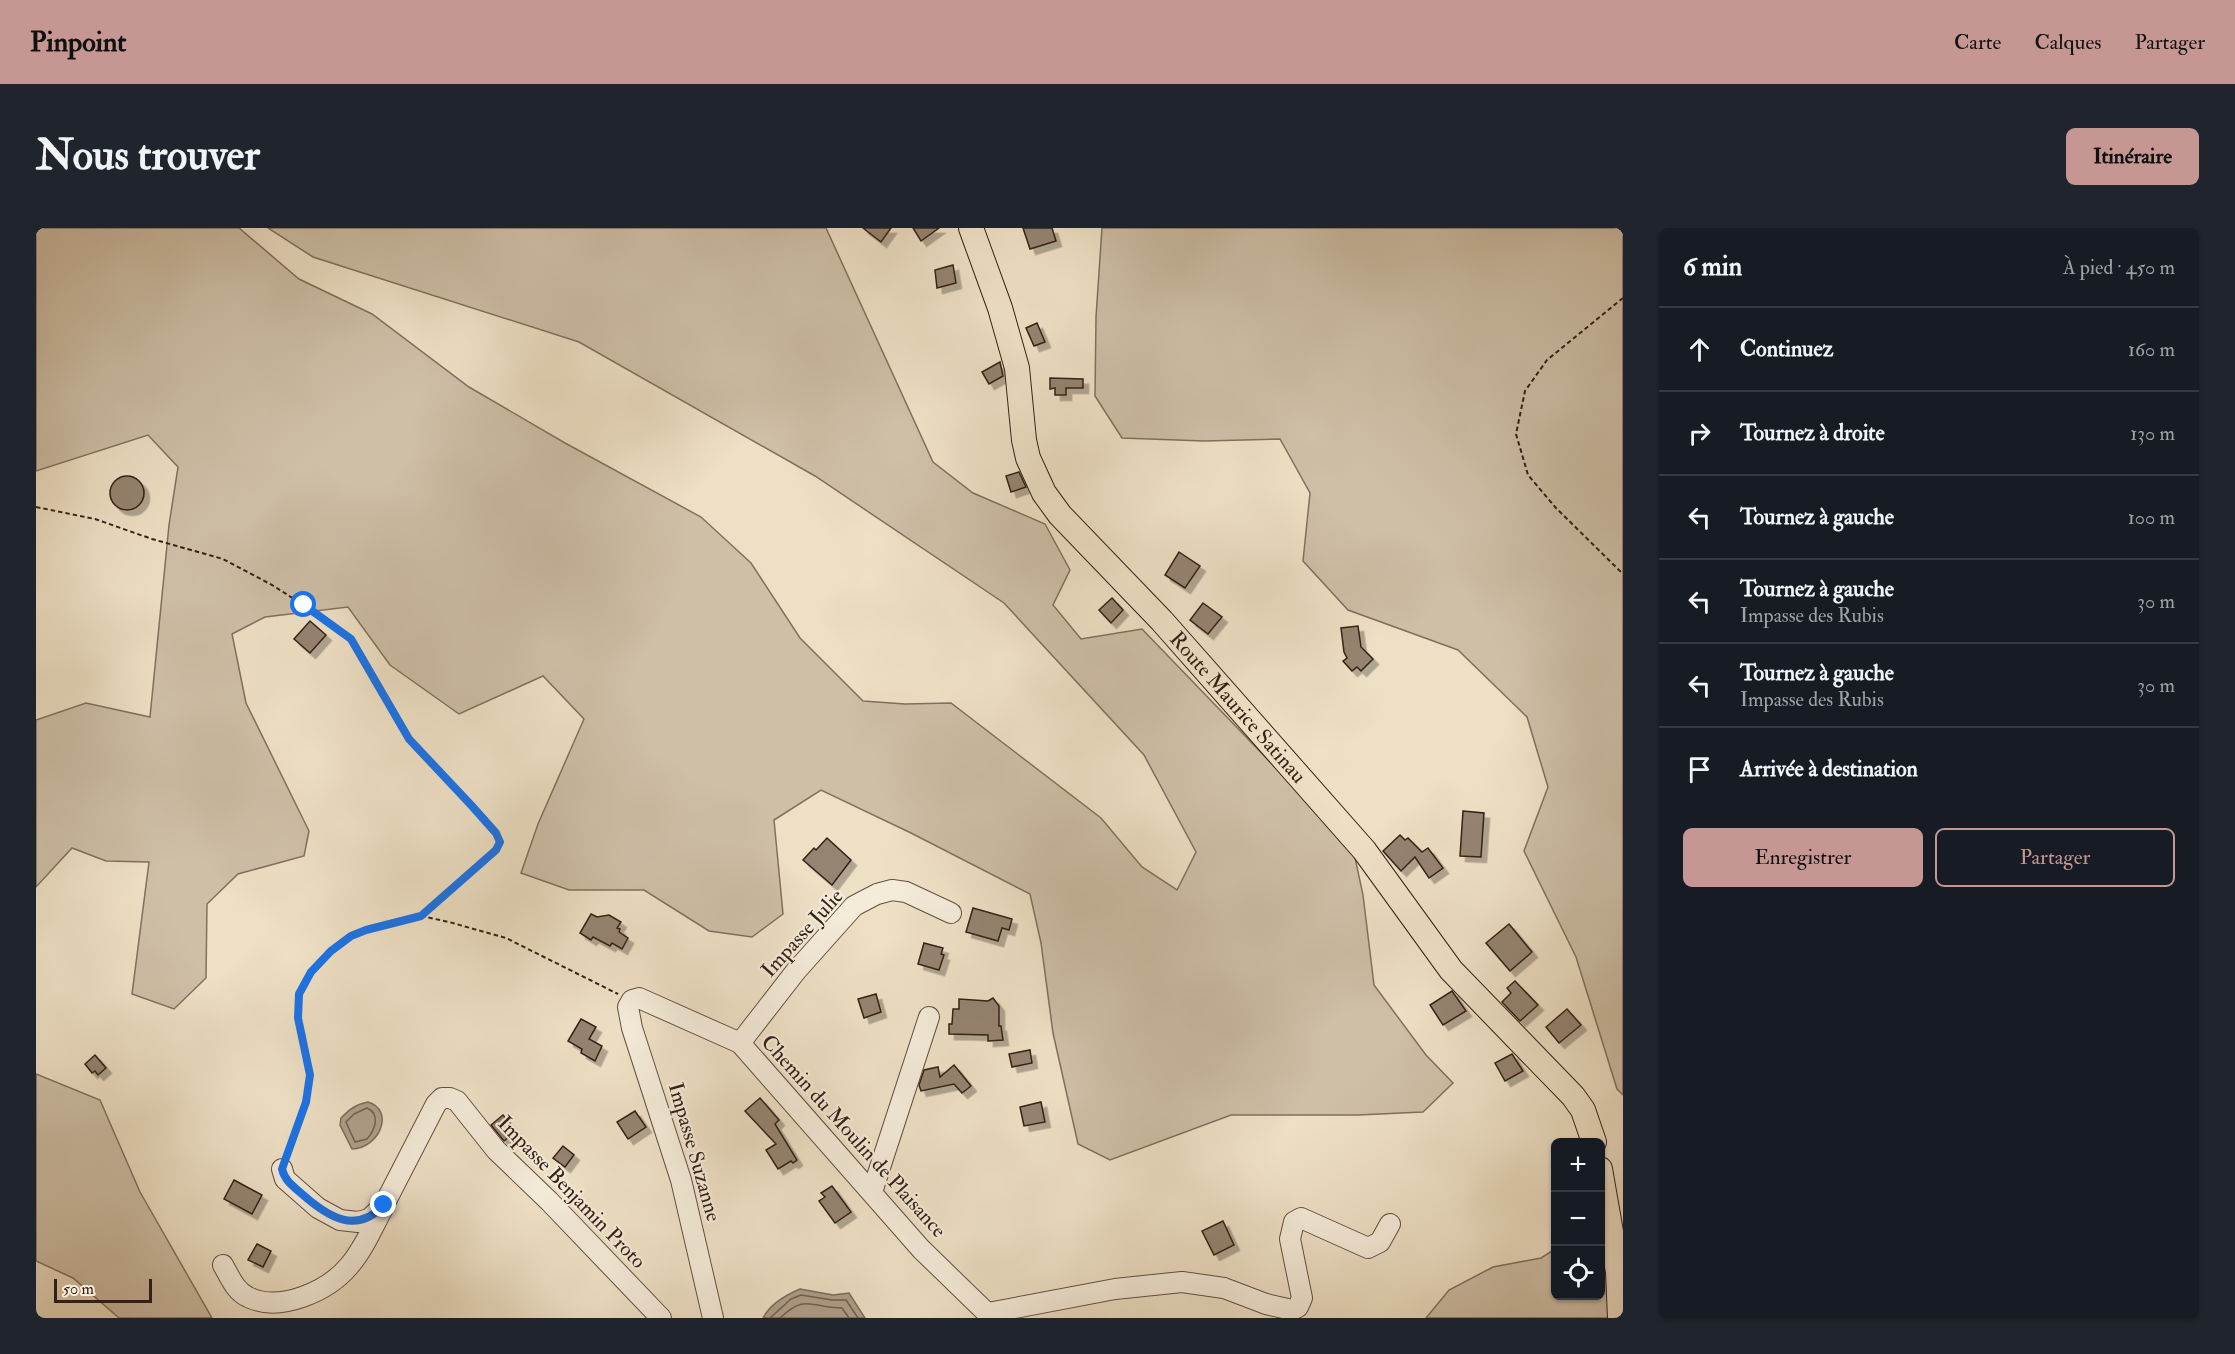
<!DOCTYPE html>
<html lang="fr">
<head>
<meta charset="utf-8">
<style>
	:root { --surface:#171b24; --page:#20242c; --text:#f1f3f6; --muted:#9ea1a6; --line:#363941; --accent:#c59692 }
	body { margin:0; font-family:"IM FELL Double Pica",serif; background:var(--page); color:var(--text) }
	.controls { position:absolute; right:18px; bottom:18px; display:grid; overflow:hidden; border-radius:9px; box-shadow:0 2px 4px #0004 }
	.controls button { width:54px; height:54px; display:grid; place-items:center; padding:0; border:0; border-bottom:2px solid var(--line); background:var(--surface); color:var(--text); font:30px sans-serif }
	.scale { position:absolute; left:18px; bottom:15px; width:98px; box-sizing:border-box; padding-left:6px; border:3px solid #342016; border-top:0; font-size:16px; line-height:21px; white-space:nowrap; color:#342016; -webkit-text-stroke:4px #f4ebd9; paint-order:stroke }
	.stop { position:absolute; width:18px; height:18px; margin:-14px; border:4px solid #1a73e8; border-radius:50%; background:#fff }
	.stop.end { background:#1a73e8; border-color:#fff; box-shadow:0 2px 6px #0008 }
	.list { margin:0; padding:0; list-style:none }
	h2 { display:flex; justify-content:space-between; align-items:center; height:78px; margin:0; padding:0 24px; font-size:26px }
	h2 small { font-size:20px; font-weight:400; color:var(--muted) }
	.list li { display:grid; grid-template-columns:39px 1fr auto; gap:18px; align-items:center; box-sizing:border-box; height:84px; padding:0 24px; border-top:2px solid var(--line) }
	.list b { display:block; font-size:22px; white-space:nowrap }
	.list p { margin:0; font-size:20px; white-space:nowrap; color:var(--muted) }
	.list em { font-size:20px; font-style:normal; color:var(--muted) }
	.actions { display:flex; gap:12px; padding:18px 24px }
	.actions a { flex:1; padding:14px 0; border:2px solid var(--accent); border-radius:9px; text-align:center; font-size:21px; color:var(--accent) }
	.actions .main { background:var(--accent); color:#111 }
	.icon { flex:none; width:33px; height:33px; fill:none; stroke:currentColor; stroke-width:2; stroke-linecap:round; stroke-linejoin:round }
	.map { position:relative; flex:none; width:1587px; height:1090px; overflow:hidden; border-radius:9px }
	header { display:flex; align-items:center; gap:36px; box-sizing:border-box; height:84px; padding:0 30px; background:var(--accent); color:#111 }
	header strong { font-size:28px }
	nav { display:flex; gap:33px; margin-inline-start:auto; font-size:21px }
	.intro { display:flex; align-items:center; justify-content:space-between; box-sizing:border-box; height:144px; padding:0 36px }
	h1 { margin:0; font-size:42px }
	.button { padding:15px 27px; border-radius:9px; background:var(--accent); color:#111; font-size:21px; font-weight:700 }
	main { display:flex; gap:36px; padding:0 36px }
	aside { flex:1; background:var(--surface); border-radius:9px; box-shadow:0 2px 4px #0004 }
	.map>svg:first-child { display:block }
</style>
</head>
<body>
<header>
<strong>Pinpoint</strong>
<nav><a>Carte</a><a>Calques</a><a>Partager</a></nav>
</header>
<div class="intro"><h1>Nous trouver</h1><a class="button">Itinéraire</a></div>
<main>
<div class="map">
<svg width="1587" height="1090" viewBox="0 0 1587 1090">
	<defs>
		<filter id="shadow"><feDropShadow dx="5.5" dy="5.5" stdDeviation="0" flood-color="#0004"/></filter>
	</defs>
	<rect width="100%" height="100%" fill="#eee0c5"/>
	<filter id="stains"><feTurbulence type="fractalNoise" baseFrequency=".00333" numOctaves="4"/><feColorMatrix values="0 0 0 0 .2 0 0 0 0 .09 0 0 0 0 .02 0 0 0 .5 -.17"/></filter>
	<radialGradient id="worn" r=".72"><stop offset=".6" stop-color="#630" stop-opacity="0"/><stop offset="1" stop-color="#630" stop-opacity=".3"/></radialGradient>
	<g fill="#cebfa7" stroke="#81705e" stroke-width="1.5">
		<polygon points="0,0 203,0 263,51 336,86 433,159 529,215 665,289 715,335 764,410 827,473 869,476 915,475 1065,590 1106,639 1141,662 1160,624 1108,527 968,375 779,248 543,114 277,29 232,0 790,0 897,234 937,265 1009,296 1034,342 1017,377 1045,411 1106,401 1317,620 1327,667 1338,757 1390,827 1417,855 1387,884 1322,887 1195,887 1074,932 1042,916 1017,805 1005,715 994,666 875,605 785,562 738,592 747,686 716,709 673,703 608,662 533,662 485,645 502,596 548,491 507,448 423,486 354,437 312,379 229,389 196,406 210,475 273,603 268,628 202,646 171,676 170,750 138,781 96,766 113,634 70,633 36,620 0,659 0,492 50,475 114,489 133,297 142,239 112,207 0,243"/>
		<polygon points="1066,0 1587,0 1587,867 1581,861 1540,729 1488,623 1512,559 1491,489 1422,422 1312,382 1267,333 1274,265 1244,211 1168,213 1086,210 1059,168 1060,89"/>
		<polygon points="0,846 64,872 104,964 176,1090 83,1090 37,1050 0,1033"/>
		<polygon points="1519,1021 1520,1068 1564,1068 1565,1023 1571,1034 1574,1090 1390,1090 1413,1062 1457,1039 1505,1030"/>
	</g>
	<g fill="#af9f8a" stroke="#7e6c5c" stroke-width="1.5">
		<path d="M332,874C359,882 344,920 316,921L304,897L305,890C313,882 320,876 332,874Z"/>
		<path d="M764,1061L797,1067L813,1065L829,1090H727C734,1076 750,1067 764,1061Z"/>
	</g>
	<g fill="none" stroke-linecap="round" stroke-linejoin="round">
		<g stroke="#726050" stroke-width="1.5">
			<path d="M331,880C345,886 339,902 331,911L319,914L310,894L318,886Z"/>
			<polyline points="734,1090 755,1071 765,1067 796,1072 810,1072 822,1090"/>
			<path d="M744,1090C770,1065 775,1080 806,1080L813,1090"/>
		</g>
	</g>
	<g fill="#958471" stroke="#342016" stroke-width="1.5" filter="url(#shadow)">
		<polygon points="827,0 855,0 845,14"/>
		<polygon points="877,0 903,0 885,13"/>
		<polygon points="987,0 1016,0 1020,13 994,21"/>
		<polygon points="917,37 920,55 901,60 899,42"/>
		<polygon points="1001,95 1009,114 998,118 990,100"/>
		<polygon points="964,134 967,148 953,156 946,144"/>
		<polygon points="1014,150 1047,151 1047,160 1030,160 1030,167 1019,167 1019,160 1014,161"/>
		<polygon points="983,244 990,259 975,264 970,248"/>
		<circle cx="91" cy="265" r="17"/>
		<polygon points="1143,324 1164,338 1149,360 1129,347"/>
		<polygon points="1076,370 1087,382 1075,395 1063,382"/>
		<polygon points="1167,375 1186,389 1172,406 1154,392"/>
		<polygon points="274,393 290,407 274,425 258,411"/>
		<polygon points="1322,398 1325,419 1337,431 1325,443 1321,439 1316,443 1307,433 1311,430 1308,424 1305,400"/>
		<polygon points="1427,583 1448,585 1445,629 1424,628"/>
		<polygon points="1364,607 1369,612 1372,610 1386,624 1392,620 1407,640 1393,650 1379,629 1365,643 1347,623"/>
		<polygon points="791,610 815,632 796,657 767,632 778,620 780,622"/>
		<polygon points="937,680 976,691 973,702 966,700 962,713 930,704"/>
		<polygon points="555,686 561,689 573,687 585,694 581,700 584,701 583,704 592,710 586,721 576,715 574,718 557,709 555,712 544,705"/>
		<polygon points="1473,696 1496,724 1474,743 1450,715"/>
		<polygon points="888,715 907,720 905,726 908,727 903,742 882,736"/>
		<polygon points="1479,753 1502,777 1484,793 1466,774 1475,765 1471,760"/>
		<polygon points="1416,763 1430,783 1407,797 1394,777"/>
		<polygon points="840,766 845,784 828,790 822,771"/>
		<polygon points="957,770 963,778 963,798 965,798 967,812 952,813 952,807 913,806 913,796 916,796 917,781 923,781 923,771 952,773"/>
		<polygon points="1531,781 1545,797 1523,815 1510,799"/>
		<polygon points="545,791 560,799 553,811 566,818 559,833 545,825 546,821 532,813"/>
		<polygon points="994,822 996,835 976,839 973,826"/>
		<polygon points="1476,826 1487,843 1469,853 1459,835"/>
		<polygon points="59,827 70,840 62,847 59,843 56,845 49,836"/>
		<polygon points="918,837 935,858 926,865 918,856 885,863 883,857 888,842 902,839 904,849"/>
		<polygon points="724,870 743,892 739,896 761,932 757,935 755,933 742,941 730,922 740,916 709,883"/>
		<polygon points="1005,874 1009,894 988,898 984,879"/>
		<polygon points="599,883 610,899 592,911 581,894"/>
		<polygon points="467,887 480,903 468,913 455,897"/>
		<polygon points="527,918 538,927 529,939 517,930"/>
		<polygon points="198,952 226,967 216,986 188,971"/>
		<polygon points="796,958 815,984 799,995 783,973 789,969 785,965"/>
		<polygon points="1187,993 1198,1017 1178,1027 1166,1003"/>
		<polygon points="221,1016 235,1023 227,1039 212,1032"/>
	</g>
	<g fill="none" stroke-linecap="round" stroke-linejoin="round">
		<g stroke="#625042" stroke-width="22">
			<g id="minor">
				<polyline points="704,815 760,743 818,678 841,666 856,662 870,664 915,685"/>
				<polyline points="246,941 249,951 282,980 304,992 322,994 333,991 348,977 400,876 406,870 414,870 421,873 460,922 513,973 625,1090"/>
				<polyline points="836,964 893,789"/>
				<path d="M187,1037C194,1049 199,1063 212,1069C244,1085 292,1063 313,1038C327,1022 336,1001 346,982"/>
				<polyline points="952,1085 1079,1061 1146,1054 1188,1060 1230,1076 1256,1082 1262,1079 1266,1070 1254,1011 1258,994 1265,990 1332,1020 1344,1014 1354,996"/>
				<polyline points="677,1090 645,952 596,800 592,779 596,772 603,770 704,815 885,1021 956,1090"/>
			</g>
		</g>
		<g stroke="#342016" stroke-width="26">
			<g id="major">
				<path id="s1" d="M935,0L964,80L981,140L988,212L992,230L1008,265L1024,287L1126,393L1328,622L1415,742L1537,868L1547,882L1558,914"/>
				<polyline points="1564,941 1582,1044 1584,1090"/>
			</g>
		</g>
		<g stroke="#342016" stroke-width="2" stroke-dasharray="4.5 3" stroke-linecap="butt">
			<polyline points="1587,70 1511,132 1489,163 1480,206 1492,247 1520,280 1587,346"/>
			<polyline points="0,279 59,291 116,311 187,331 236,357 288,390 315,411 373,511 435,577 460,605 464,613 461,623 385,688 330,702 315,708 295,723 275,744 263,766 262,790 274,847 270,874 252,926"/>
			<polyline points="385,688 413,694 470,710 582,766"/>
		</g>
		<use href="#minor" stroke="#f4ebd9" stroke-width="20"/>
		<use href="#major" stroke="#eee0c5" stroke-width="24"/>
	</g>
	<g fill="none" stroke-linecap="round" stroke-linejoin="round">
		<path stroke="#1a73e8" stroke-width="8" d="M268,377L315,411L373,511L435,577L460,605L464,614L460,622L385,688L330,702L315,708L295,723L275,744L263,766L262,790L274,847L270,874L246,941C249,953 257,958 266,966C292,989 320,1007 348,977"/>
	</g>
	<g text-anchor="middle" stroke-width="4.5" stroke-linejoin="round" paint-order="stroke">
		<g font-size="21" fill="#342016" stroke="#f4ebd9">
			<text dy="7" stroke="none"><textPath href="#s1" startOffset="566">Route Maurice Satinau</textPath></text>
			<text transform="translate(766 705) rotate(-48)" y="7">Impasse Julie</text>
			<text transform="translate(818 908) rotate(48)" y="7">Chemin du Moulin de Plaisance</text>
			<text transform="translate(659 924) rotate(74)" y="7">Impasse Suzanne</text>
			<text transform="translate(536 964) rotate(46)" y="7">Impasse Benjamin Proto</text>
		</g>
	</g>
	<rect width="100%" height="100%" filter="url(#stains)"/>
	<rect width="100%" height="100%" fill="url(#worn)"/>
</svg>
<div class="controls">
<button>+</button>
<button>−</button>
<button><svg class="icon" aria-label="locate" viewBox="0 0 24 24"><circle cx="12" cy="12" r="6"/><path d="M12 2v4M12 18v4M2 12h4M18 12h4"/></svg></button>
</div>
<div class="scale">50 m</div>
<div class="stop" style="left:268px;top:377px"></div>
<div class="stop end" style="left:348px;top:977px"></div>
</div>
<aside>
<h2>6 min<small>À pied · 450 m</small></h2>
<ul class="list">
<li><svg class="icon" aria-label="ahead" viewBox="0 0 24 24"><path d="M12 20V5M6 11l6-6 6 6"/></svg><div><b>Continuez</b></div><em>160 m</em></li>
<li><svg class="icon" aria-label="right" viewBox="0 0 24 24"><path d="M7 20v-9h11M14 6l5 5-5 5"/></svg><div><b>Tournez à droite</b></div><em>130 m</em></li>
<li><svg class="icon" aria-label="left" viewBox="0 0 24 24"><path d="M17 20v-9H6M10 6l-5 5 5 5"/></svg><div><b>Tournez à gauche</b></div><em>100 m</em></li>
<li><svg class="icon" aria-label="left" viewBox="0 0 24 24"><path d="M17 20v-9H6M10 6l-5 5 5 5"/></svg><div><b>Tournez à gauche</b><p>Impasse des Rubis</p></div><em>30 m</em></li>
<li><svg class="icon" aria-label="left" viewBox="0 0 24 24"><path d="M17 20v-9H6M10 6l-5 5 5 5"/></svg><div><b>Tournez à gauche</b><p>Impasse des Rubis</p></div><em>30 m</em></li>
<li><svg class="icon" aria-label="arrive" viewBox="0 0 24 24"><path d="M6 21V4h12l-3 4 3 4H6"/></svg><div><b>Arrivée à destination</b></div></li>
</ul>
<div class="actions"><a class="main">Enregistrer</a><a>Partager</a></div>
</aside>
</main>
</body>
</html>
